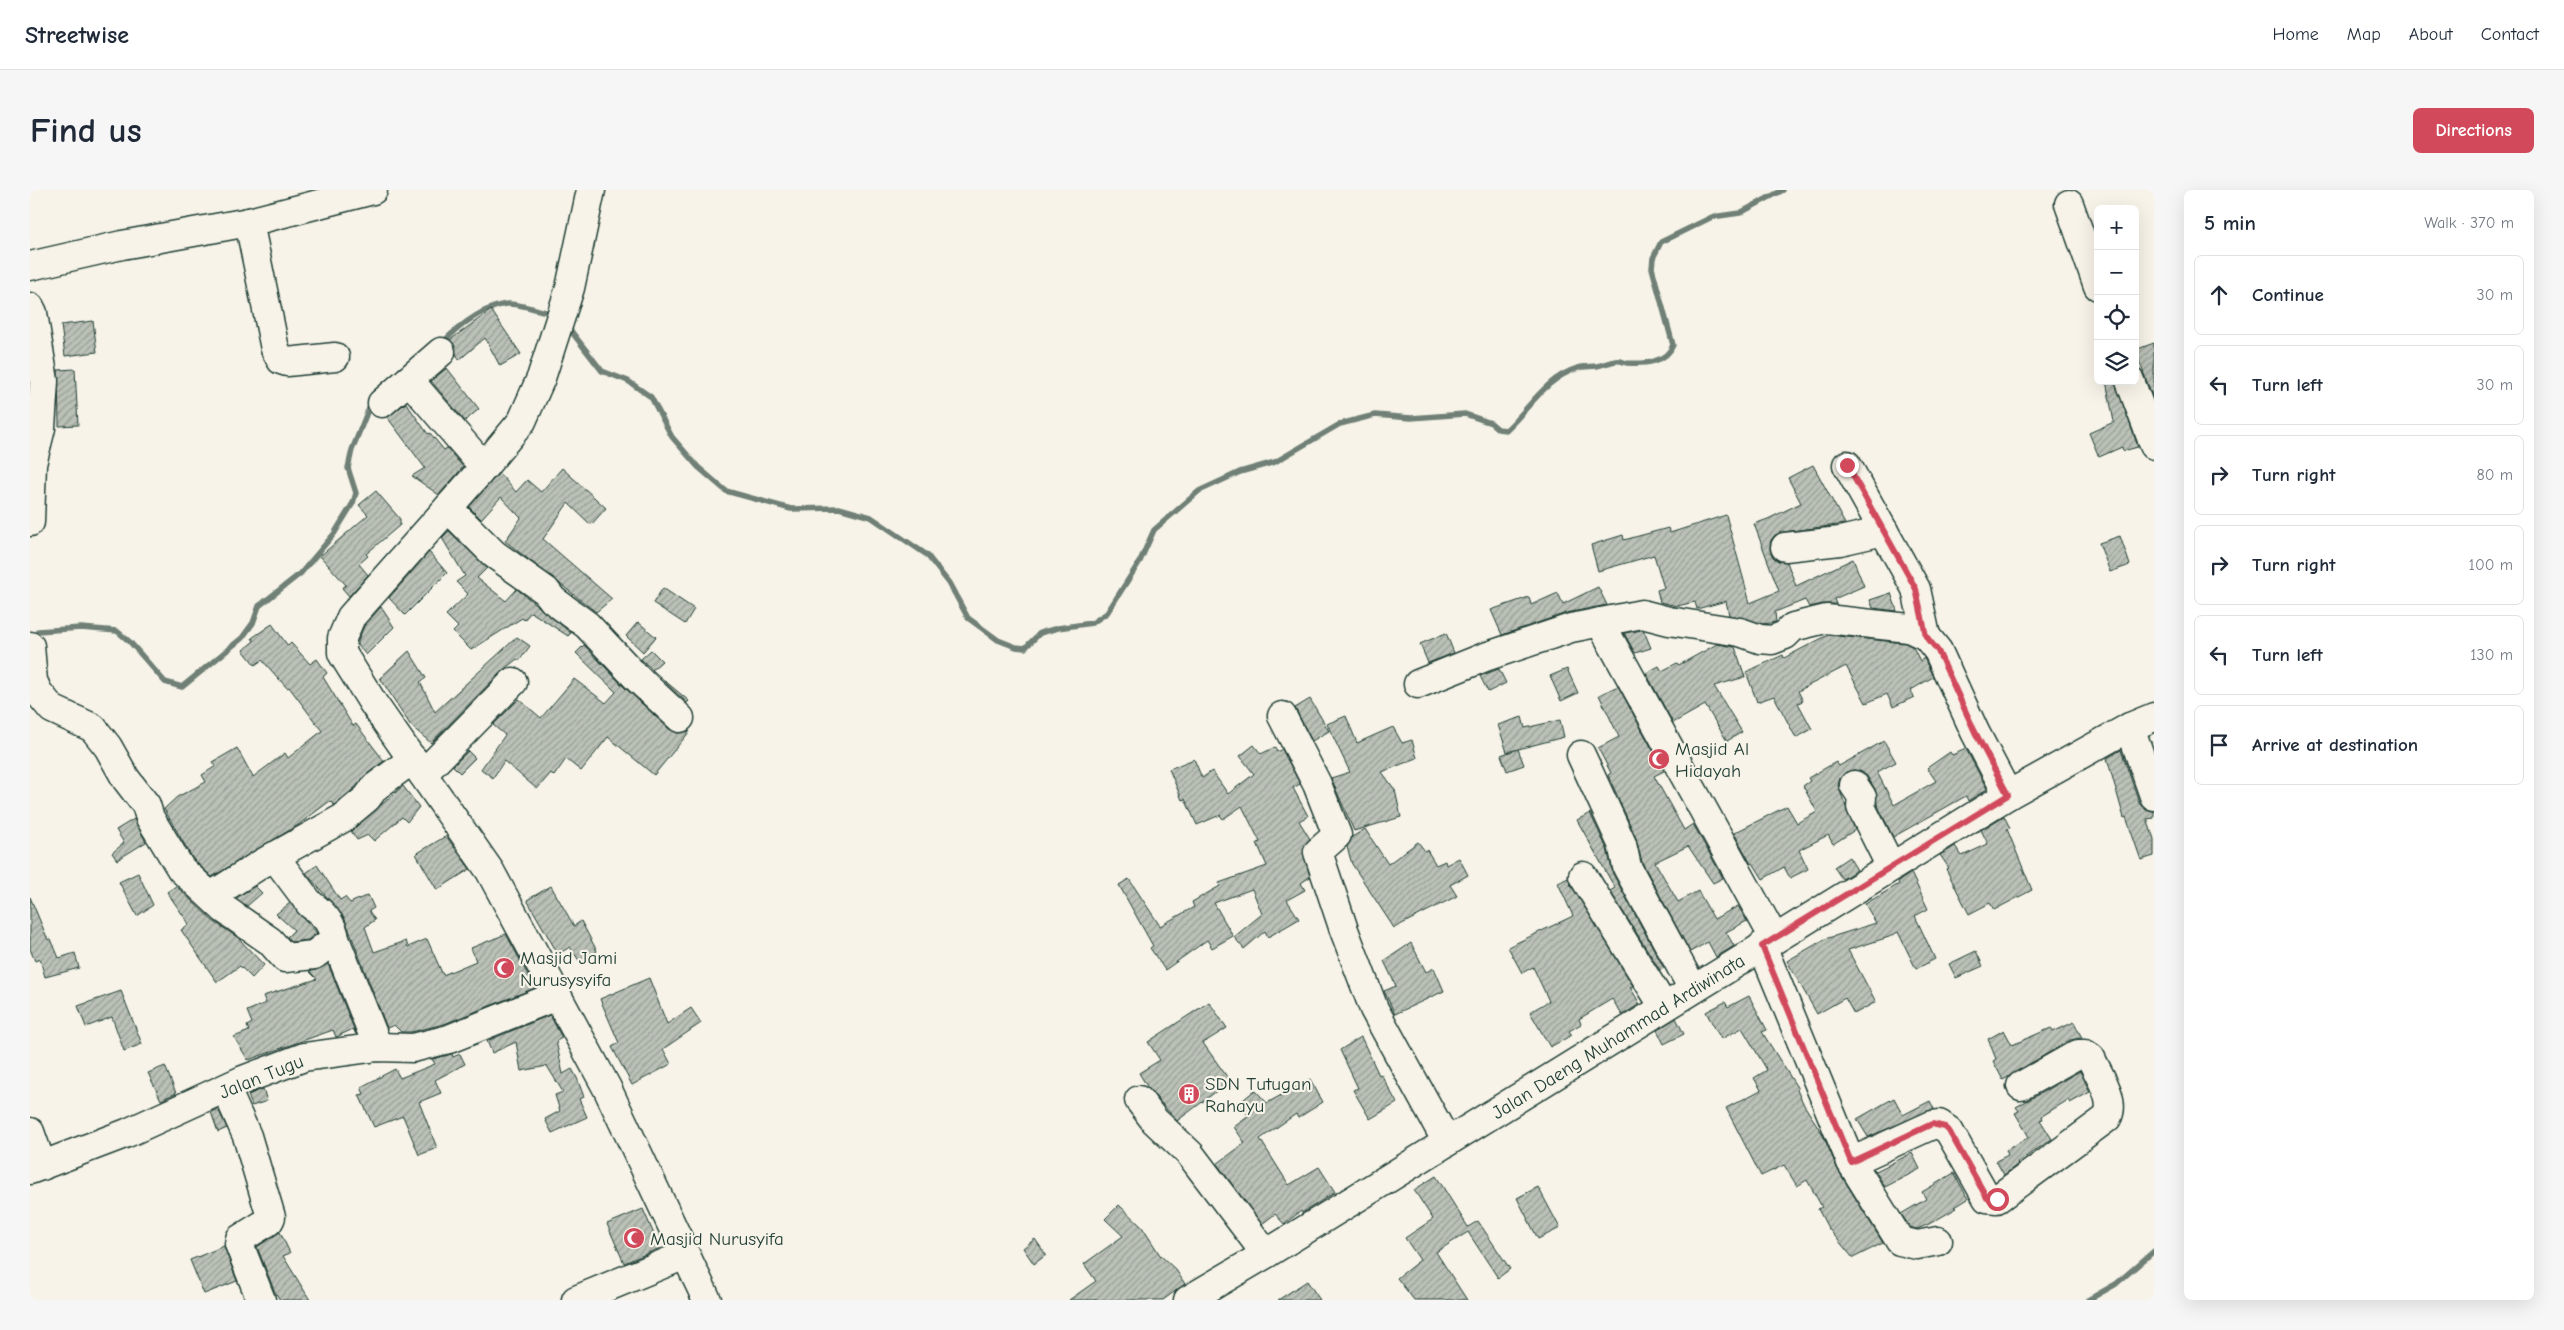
<!DOCTYPE html>
<html lang="en">
<head>
<meta charset="utf-8">
<style>
	:root { --surface:#fff; --page:#f6f6f7; --text:#1f2937; --muted:#747a83; --line:#e0e1e3; --accent:#d1495b }
	body { margin:0; font-family:"Comic Neue",sans-serif; background:var(--page); color:var(--text) }
	.controls { position:absolute; right:15px; top:15px; display:grid; overflow:hidden; border-radius:8px; box-shadow:0 5px 20px #0002 }
	.controls button { width:45px; height:45px; display:grid; place-items:center; padding:0; border:0; border-bottom:1px solid var(--line); background:var(--surface); color:var(--text); font:25px sans-serif }
	.stop { position:absolute; width:15px; height:15px; margin:-11px; border:4px solid #d1495b; border-radius:50%; background:#fff }
	.stop.end { background:#d1495b; border-color:#fff; box-shadow:0 1px 5px #0008 }
	.list { margin:0; padding:0; list-style:none }
	h2 { display:flex; justify-content:space-between; align-items:center; height:65px; margin:0; padding:0 20px; font-size:21px }
	h2 small { font-size:16px; font-weight:400; color:var(--muted) }
	.list li { display:grid; grid-template-columns:32px 1fr auto; gap:15px; align-items:center; box-sizing:border-box; height:80px; margin:0 10px 10px; padding:0 10px; border:1px solid var(--line); border-radius:8px }
	.list b { display:block; font-size:19px; white-space:nowrap }
	.list em { font-size:16px; font-style:normal; color:var(--muted) }
	.icon { flex:none; width:28px; height:28px; fill:none; stroke:currentColor; stroke-width:2; stroke-linecap:round; stroke-linejoin:round }
	.map { position:relative; flex:none; width:2124px; height:1110px; overflow:hidden; border-radius:8px }
	header { display:flex; align-items:center; gap:30px; box-sizing:border-box; height:70px; padding:0 25px; background:var(--surface); border-bottom:1px solid var(--line) }
	header strong { font-size:24px }
	nav { display:flex; gap:28px; margin-inline-start:auto; font-size:18px }
	.intro { display:flex; align-items:center; justify-content:space-between; box-sizing:border-box; height:120px; padding:0 30px }
	h1 { margin:0; font-size:35px }
	.button { padding:12px 22px; border-radius:8px; background:var(--accent); color:#fff; font-size:18px; font-weight:700 }
	main { display:flex; gap:30px; padding:0 30px }
	aside { flex:1; background:var(--surface); border-radius:8px; box-shadow:0 5px 20px #0002 }
	.map>svg:first-child { display:block }
</style>
</head>
<body>
<header>
<strong>Streetwise</strong>
<nav><a>Home</a><a>Map</a><a>About</a><a>Contact</a></nav>
</header>
<div class="intro"><h1>Find us</h1><a class="button">Directions</a></div>
<main>
<div class="map">
<svg width="2124" height="1110" viewBox="0 0 2124 1110">
	<defs>
		<pattern id="building-hatch" width="6" height="6" patternUnits="userSpaceOnUse" patternTransform="scale(1.25)"><rect width="6" height="6" fill="#bbc1b6"/><path d="M-1 1l2-2M0 6l6-6M5 7l2-2" fill="none" stroke="#979e95"/></pattern>
	</defs>
	<rect width="100%" height="100%" fill="#f7f3e8"/>
	<filter id="ink" filterUnits="userSpaceOnUse"><feTurbulence type="fractalNoise" baseFrequency=".02" numOctaves="2"/><feDisplacementMap in="SourceGraphic" scale="10" xChannelSelector="R" yChannelSelector="G"/><feConvolveMatrix kernelMatrix="1 2 1 2 8 2 1 2 1" color-interpolation-filters="sRGB"/></filter>
	<g filter="url(#ink)">
		<g fill="none" stroke-linecap="round" stroke-linejoin="round">
			<g stroke="#6f8077" stroke-width="5.5">
				<path d="M541,141L572,181L598,191L621,207L642,247L668,277L696,301L761,319L809,318L841,327L897,365L919,393L938,428L968,450L986,457L995,458L1010,443L1028,438L1062,433L1077,423L1110,371L1124,340L1169,301L1210,282L1245,272L1310,234L1345,225L1381,228L1435,224L1461,233L1468,239L1476,240C1500,218 1515,188 1548,178C1554,176 1561,177 1567,176C1573,175 1579,172 1586,171C1590,170 1593,172 1597,173C1615,174 1636,173 1643,155L1622,78L1623,68L1631,52L1682,27L1710,23L1753,0"/>
				<path d="M411,154C428,137 452,117 477,114C488,113 512,121 523,124"/>
				<polyline points="8,441 51,438 87,441 100,452 135,492 152,497 212,448 223,433 229,416 271,383 304,344 323,313 326,303 318,278 322,260 340,215 344,212"/>
				<polyline points="2058,1110 2086,1094 2124,1061"/>
			</g>
		</g>
		<g fill="url(#building-hatch)" stroke="#1f3d34">
			<polygon points="461,120 491,164 470,176 455,148 429,170 420,150"/>
			<polygon points="63,131 67,162 35,166 31,135"/>
			<polygon points="2124,153 2124,207 2123,208 2105,160"/>
			<polygon points="417,178 449,219 435,231 401,191"/>
			<polygon points="45,179 48,235 29,236 28,180"/>
			<polygon points="2076,191 2085,191 2108,257 2093,261 2092,257 2069,267 2059,243 2084,232"/>
			<polygon points="376,213 398,244 400,243 414,260 417,258 433,277 409,305 382,286 395,278 357,227"/>
			<polygon points="1783,275 1815,334 1753,342 1745,345 1741,350 1740,359 1743,367 1748,371 1757,372 1766,396 1823,369 1834,396 1804,409 1806,414 1793,414 1779,417 1775,410 1745,422 1746,432 1733,434 1699,425 1696,411 1667,419 1665,412 1647,416 1630,412 1627,400 1634,398 1624,365 1568,381 1561,355 1593,345 1594,350 1638,338 1640,343 1696,325 1720,413 1749,401 1724,334 1738,329 1771,313 1758,288"/>
			<polygon points="532,278 576,318 561,335 538,313 513,349 582,409 566,422 475,351 491,328 471,307 451,329 439,317 469,283 486,302 497,290 511,302"/>
			<polygon points="346,301 370,329 370,335 336,364 338,366 329,374 338,385 319,406 312,398 316,395 290,366 338,325 329,315"/>
			<polygon points="419,341 457,378 447,388 476,411 487,399 541,443 538,446 501,422 494,430 492,428 441,460 423,442 428,437 416,425 438,404 426,392 435,386 412,348"/>
			<polygon points="2090,346 2100,375 2080,382 2069,353"/>
			<polygon points="399,362 417,383 375,425 359,408"/>
			<polygon points="1568,397 1577,415 1536,423 1472,445 1461,420 1499,407 1501,415 1528,403 1533,414"/>
			<polygon points="633,398 664,419 655,434 623,413"/>
			<polygon points="1861,403 1867,421 1843,418 1840,410"/>
			<polygon points="351,417 364,437 336,465 328,455 328,451 334,436"/>
			<polygon points="608,432 626,447 613,462 596,446"/>
			<polygon points="242,434 258,456 261,453 280,474 287,469 297,483 293,487 323,536 326,534 354,571 336,585 326,597 304,615 300,611 268,635 182,687 163,669 134,619 147,607 176,592 172,585 186,576 183,572 207,558 223,587 255,563 258,568 292,541 259,497 257,498 232,470 225,475 213,460 224,451 222,448"/>
			<polygon points="1612,440 1614,441 1621,458 1605,463 1594,443"/>
			<polygon points="1416,443 1424,463 1398,473 1390,454"/>
			<polygon points="1798,445 1875,453 1883,457 1890,471 1894,468 1903,487 1881,500 1884,507 1863,517 1857,504 1836,513 1816,476 1768,501 1773,511 1768,513 1782,539 1766,548 1744,506 1727,512 1716,482 1753,465 1754,468"/>
			<polygon points="487,447 500,456 489,471 487,469 472,481 401,553 381,536 350,488 379,461 396,488 390,492 405,522"/>
			<polygon points="1687,454 1705,457 1715,487 1684,496 1712,542 1697,551 1675,515 1643,533 1616,483 1629,476 1632,481 1647,473 1649,475"/>
			<polygon points="554,455 595,498 639,539 647,543 660,541 624,585 578,547 551,581 536,569 524,586 521,583 507,599 474,571 463,588 451,579 475,545 463,535 489,509 511,528 544,489 576,513 586,502 546,463"/>
			<polygon points="621,460 632,471 622,480 659,511 657,513 611,469"/>
			<polygon points="1469,479 1476,493 1458,502 1450,486"/>
			<polygon points="1537,479 1548,503 1531,511 1520,486"/>
			<polygon points="1588,496 1634,581 1624,586 1654,640 1663,634 1693,688 1683,693 1658,656 1625,672 1648,712 1668,701 1684,729 1708,716 1717,731 1696,742 1704,756 1686,767 1678,752 1660,762 1612,672 1606,648 1578,585 1581,583 1568,558 1589,547 1569,505"/>
			<polygon points="1280,509 1299,541 1282,551 1265,518"/>
			<polygon points="1316,526 1327,553 1363,537 1372,553 1382,550 1387,568 1352,582 1365,600 1371,627 1324,641 1301,588 1320,582 1297,534"/>
			<polygon points="1492,527 1495,538 1530,530 1534,547 1477,562 1468,535"/>
			<polygon points="1854,551 1866,572 1847,582 1864,615 1906,591 1897,578 1920,562 1922,565 1936,559 1957,599 1938,611 1936,606 1863,647 1847,614 1845,599 1837,586 1830,581 1823,580 1816,582 1810,588 1808,596 1825,640 1803,654 1798,645 1769,660 1778,679 1760,688 1754,677 1733,689 1723,673 1721,674 1704,643 1757,616 1767,633 1787,622 1773,596 1780,591 1778,588 1806,572 1809,576"/>
			<polygon points="1224,555 1231,564 1245,557 1247,562 1252,559 1270,594 1263,598 1278,626 1269,631 1280,649 1273,659 1280,687 1271,693 1275,700 1257,710 1269,729 1238,747 1235,741 1214,759 1204,747 1232,724 1222,699 1184,713 1203,746 1182,758 1177,750 1135,780 1120,758 1123,756 1089,695 1099,689 1130,736 1164,717 1162,712 1190,696 1189,693 1237,676 1227,653 1230,652 1212,616 1193,629 1190,625 1167,635 1155,609 1152,610 1139,579 1164,569 1172,588 1182,581 1198,604 1224,584 1210,566"/>
			<polygon points="1488,559 1494,575 1477,581 1471,565"/>
			<polygon points="2091,560 2109,612 2114,618 2124,621 2124,628 2117,629 2124,649 2124,666 2111,670 2096,627 2094,628 2077,568"/>
			<polygon points="438,561 445,568 430,583 423,576"/>
			<polygon points="373,596 389,617 377,632 372,627 344,651 338,645 327,650 321,641"/>
			<polygon points="1560,623 1577,659 1583,684 1634,778 1630,780 1580,701 1585,698 1547,630"/>
			<polygon points="1974,626 1980,638 1977,639 2002,700 1964,720 1960,713 1939,724 1916,679 1919,678 1910,665 1925,656 1932,666 1958,654 1951,640"/>
			<polygon points="104,629 116,652 87,670 82,663 94,653 86,640"/>
			<polygon points="1335,639 1358,674 1388,652 1395,661 1397,660 1406,675 1415,671 1416,675 1429,668 1438,685 1420,695 1427,706 1364,738 1322,674 1317,657 1322,647"/>
			<polygon points="416,646 440,679 407,700 386,664"/>
			<polygon points="1819,667 1827,680 1812,689 1804,677"/>
			<polygon points="287,675 310,710 315,707 320,713 338,705 344,718 339,721 345,730 335,737 344,762 376,751 378,757 397,749 413,785 446,771 441,758 476,744 505,798 414,834 381,842 371,842 364,835 357,838 314,727 276,683"/>
			<polygon points="108,683 123,715 107,726 89,692"/>
			<polygon points="1881,683 1898,719 1885,726 1905,769 1886,779 1868,742 1859,747 1818,760 1846,812 1824,824 1815,808 1787,824 1757,771 1795,749 1846,733 1835,714 1869,694 1868,692"/>
			<polygon points="1538,688 1603,796 1600,797 1610,814 1592,825 1582,809 1549,829 1551,834 1539,841 1542,845 1520,857 1500,822 1519,811 1503,777 1492,783 1478,757 1543,726 1528,693"/>
			<polygon points="146,696 183,731 207,747 234,775 222,788 210,776 187,792 151,740 159,734 137,702"/>
			<polygon points="225,696 232,703 217,716 206,708"/>
			<polygon points="521,696 544,736 551,731 567,761 550,772 540,757 528,764 497,710"/>
			<polygon points="0,707 18,750 21,749 29,768 45,763 49,778 15,787 10,769 5,771 0,759"/>
			<polygon points="260,713 287,743 278,750 261,752 257,747 264,740 246,724"/>
			<polygon points="1381,753 1396,782 1404,778 1414,801 1365,824 1354,801 1366,796 1354,771"/>
			<polygon points="1946,761 1953,776 1926,788 1919,774"/>
			<polygon points="298,774 326,844 323,839 306,847 303,840 218,870 204,847 219,841 217,836 222,833 217,821 236,813 233,806 287,789 279,781 286,780"/>
			<polygon points="619,788 637,834 661,818 671,833 633,859 641,874 602,895 582,857 589,853 570,809"/>
			<polygon points="91,801 112,854 94,861 82,827 56,837 48,816"/>
			<polygon points="1719,806 1737,840 1732,842 1768,899 1767,900 1774,915 1792,943 1808,980 1853,1053 1823,1068 1798,1038 1788,1019 1792,1017 1777,990 1767,996 1754,975 1731,986 1696,918 1731,900 1724,888 1737,880 1712,838 1691,849 1676,822 1695,812 1698,817"/>
			<polygon points="1179,812 1197,838 1173,853 1200,891 1147,931 1118,898 1109,883 1130,870 1118,852"/>
			<polygon points="520,825 532,848 526,851 533,884 542,879 547,888 554,907 549,909 557,927 522,943 515,929 530,921 525,905 533,902 517,876 491,881 486,852 462,863 457,851"/>
			<polygon points="1646,828 1654,844 1634,854 1627,840"/>
			<polygon points="2044,832 2052,848 2040,850 1973,890 1963,871 1966,869 1958,849 1974,840 1982,855 2021,838 2023,842"/>
			<polygon points="1331,847 1349,885 1351,884 1367,913 1340,929 1323,900 1328,898 1310,860"/>
			<polygon points="422,864 423,867 430,864 435,874 405,890 411,903 389,912 407,958 389,965 373,926 344,937 329,905 334,904 331,897 365,879 370,888 405,874 402,869"/>
			<polygon points="135,876 146,903 131,910 118,883"/>
			<polygon points="2050,881 2060,902 2040,913 2038,910 2012,926 2013,929 2010,930 2022,949 1987,973 1988,974 1974,985 1966,971 1978,965 1976,960 1999,947 1985,923 1989,921 1986,917"/>
			<polygon points="1280,889 1293,912 1268,928 1266,924 1230,949 1259,995 1289,977 1305,1002 1272,1023 1271,1021 1254,1034 1245,1024 1232,1034 1187,974 1215,953 1204,937 1219,926 1208,914 1225,900 1237,913"/>
			<polygon points="233,899 237,911 222,916 218,905"/>
			<polygon points="1864,908 1873,925 1900,911 1904,919 1838,947 1827,929"/>
			<polygon points="188,919 197,938 188,942 181,922"/>
			<polygon points="1882,963 1890,979 1855,997 1844,979 1846,981"/>
			<polygon points="1924,983 1938,1009 1925,1017 1927,1018 1899,1034 1887,1039 1880,1037 1871,1024 1896,1009 1892,1002"/>
			<polygon points="1406,986 1438,1037 1448,1031 1480,1079 1468,1088 1438,1042 1406,1062 1437,1110 1384,1110 1367,1088 1390,1070 1375,1048 1403,1029 1384,1000"/>
			<polygon points="1508,997 1530,1038 1508,1049 1487,1008"/>
			<polygon points="1089,1015 1112,1037 1130,1065 1146,1080 1155,1094 1133,1110 1039,1110 1066,1091 1054,1074 1093,1046 1075,1029"/>
			<polygon points="613,1019 630,1058 594,1073 577,1034"/>
			<polygon points="250,1042 260,1063 253,1066 280,1110 250,1110 244,1100 227,1057"/>
			<polygon points="1005,1049 1016,1065 1004,1074 993,1058"/>
			<polygon points="194,1056 207,1091 174,1104 160,1070"/>
			<polygon points="1277,1091 1290,1110 1248,1110"/>
		</g>
		<g fill="none" stroke-linecap="round" stroke-linejoin="round">
			<g stroke="#1f3d34" stroke-width="31">
				<g id="minor">
					<polyline points="561,0 540,98 511,188 492,231 448,284 321,427 312,448 312,463 343,513 460,681 577,898 677,1110"/>
					<polyline points="2039,14 2068,96"/>
					<polyline points="219,32 245,159 251,170 257,172 305,167"/>
					<polyline points="0,76 92,55 219,32 343,0"/>
					<polyline points="0,117 3,123 14,191 11,238 2,274 0,332"/>
					<polyline points="379,190 454,277"/>
					<polyline points="2100,191 2124,255"/>
					<polyline points="352,213 411,162"/>
					<polyline points="1817,275 1886,399 1896,446"/>
					<polyline points="418,318 464,364 516,401 523,410 557,435 606,487 650,528"/>
					<polyline points="1755,357 1810,351 1854,341"/>
					<polyline points="1570,432 1744,748"/>
					<polyline points="0,456 3,491 8,502 22,519 63,538 78,557 96,589 116,615 120,628 151,679 194,719 240,751 255,768 284,765 305,749"/>
					<polyline points="1388,494 1455,467 1541,438 1612,424 1639,431 1710,442 1730,449 1742,450 1755,445 1763,437 1796,429 1879,438 1896,446 1908,461 1945,542 1978,605"/>
					<polyline points="1252,526 1287,594 1307,645 1288,662 1314,740 1344,819 1417,952"/>
					<polyline points="2100,537 2124,606"/>
					<polyline points="1551,565 1592,654 1597,677 1663,799"/>
					<polyline points="393,584 483,492"/>
					<polyline points="1824,595 1832,607 1831,617 1861,677"/>
					<path d="M244,666L280,714C292,722 304,735 305,749L348,857"/>
					<polyline points="1553,686 1634,817"/>
					<polyline points="181,706 231,674 313,628 337,608 345,597 383,569"/>
					<polyline points="1732,756 1821,972 1870,1051 1887,1055 1908,1051"/>
					<polyline points="196,899 217,946 241,1027 239,1031 210,1049 209,1054 231,1110"/>
					<polyline points="1109,910 1125,931 1160,964 1236,1064"/>
					<polyline points="0,942 12,976"/>
					<path d="M1821,972L1902,935L1909,934L1919,941L1957,1008L1967,1009L2077,928C2087,910 2068,885 2061,868L2055,864H2048L1991,896"/>
					<polyline points="0,980 97,943 213,890 274,867 348,857 383,858 419,849 526,806"/>
					<polyline points="546,1110 655,1065"/>
				</g>
			</g>
			<g stroke="#1f3d34" stroke-width="31">
				<polyline id="major" points="1158,1110 1236,1064 1978,605 2100,537 2124,527"/>
			</g>
			<use href="#minor" stroke="#f7f3e8" stroke-width="28"/>
			<use href="#major" stroke="#f7f3e8" stroke-width="28"/>
		</g>
	</g>
	<g fill="none" stroke-linecap="round" stroke-linejoin="round" filter="url(#ink)">
		<polyline stroke="#d1495b" stroke-width="6" points="1817,275 1886,399 1896,446 1908,461 1945,542 1978,605 1732,756 1821,972 1902,934 1915,937 1919,941 1957,1008 1967,1009"/>
	</g>
	<defs>
		<g id="mosque-disc" transform="scale(1.125)"><circle r="9.5" fill="#d1495b" stroke="#f7f3e8"/><path d="M3.5-4.9A6 6 0 1 0 3.5 4.9A5 5 0 1 1 3.5-4.9Z" fill="#fff"/></g>
		<g id="building-disc" transform="scale(1.125)"><circle r="9.5" fill="#d1495b" stroke="#f7f3e8"/><path d="M-4-6H4V6H1V3H-1V6H-4ZM-2.5-4.3h1.7v1.8h-1.7ZM.8-4.3h1.7v1.8H.8ZM-2.5-1h1.7V.8h-1.7ZM.8-1h1.7V.8H.8Z" fill="#fff"/></g>
	</defs>
	<g fill-rule="evenodd">
		<use href="#mosque-disc" x="1629" y="569"/>
		<use href="#mosque-disc" x="474" y="778"/>
		<use href="#building-disc" x="1159" y="904"/>
		<use href="#mosque-disc" x="604" y="1048"/>
	</g>
	<g text-anchor="middle" stroke-width="4.5" stroke-linejoin="round" paint-order="stroke">
		<g font-size="19" fill="#1f3d34" stroke="#f7f3e8" text-anchor="start">
			<text x="1645" y="565">Masjid Al<tspan x="1645" dy="22">Hidayah</tspan></text>
			<text x="490" y="774">Masjid Jami<tspan x="490" dy="22">Nurusysyifa</tspan></text>
			<text x="1175" y="900">SDN Tutugan<tspan x="1175" dy="22">Rahayu</tspan></text>
			<text x="620" y="1055">Masjid Nurusyifa</text>
		</g>
		<g font-size="19" fill="#1f3d34" stroke="#f7f3e8">
			<text transform="translate(1588 846) rotate(-32)" y="7">Jalan Daeng Muhammad Ardiwinata</text>
			<text transform="translate(231 886) rotate(-22)" y="7">Jalan Tugu</text>
		</g>
	</g>
</svg>
<div class="controls">
<button>+</button>
<button>−</button>
<button><svg class="icon" aria-label="locate" viewBox="0 0 24 24"><circle cx="12" cy="12" r="6"/><path d="M12 2v4M12 18v4M2 12h4M18 12h4"/></svg></button>
<button><svg class="icon" aria-label="layers" viewBox="0 0 24 24"><path d="M12 4l9 5-9 5-9-5zM3 14l9 5 9-5"/></svg></button>
</div>
<div class="stop" style="left:1967px;top:1009px"></div>
<div class="stop end" style="left:1817px;top:275px"></div>
</div>
<aside>
<h2>5 min<small>Walk · 370 m</small></h2>
<ul class="list">
<li><svg class="icon" aria-label="ahead" viewBox="0 0 24 24"><path d="M12 20V5M6 11l6-6 6 6"/></svg><div><b>Continue</b></div><em>30 m</em></li>
<li><svg class="icon" aria-label="left" viewBox="0 0 24 24"><path d="M17 20v-9H6M10 6l-5 5 5 5"/></svg><div><b>Turn left</b></div><em>30 m</em></li>
<li><svg class="icon" aria-label="right" viewBox="0 0 24 24"><path d="M7 20v-9h11M14 6l5 5-5 5"/></svg><div><b>Turn right</b></div><em>80 m</em></li>
<li><svg class="icon" aria-label="right" viewBox="0 0 24 24"><path d="M7 20v-9h11M14 6l5 5-5 5"/></svg><div><b>Turn right</b></div><em>100 m</em></li>
<li><svg class="icon" aria-label="left" viewBox="0 0 24 24"><path d="M17 20v-9H6M10 6l-5 5 5 5"/></svg><div><b>Turn left</b></div><em>130 m</em></li>
<li><svg class="icon" aria-label="arrive" viewBox="0 0 24 24"><path d="M6 21V4h12l-3 4 3 4H6"/></svg><div><b>Arrive at destination</b></div></li>
</ul>
</aside>
</main>
</body>
</html>
